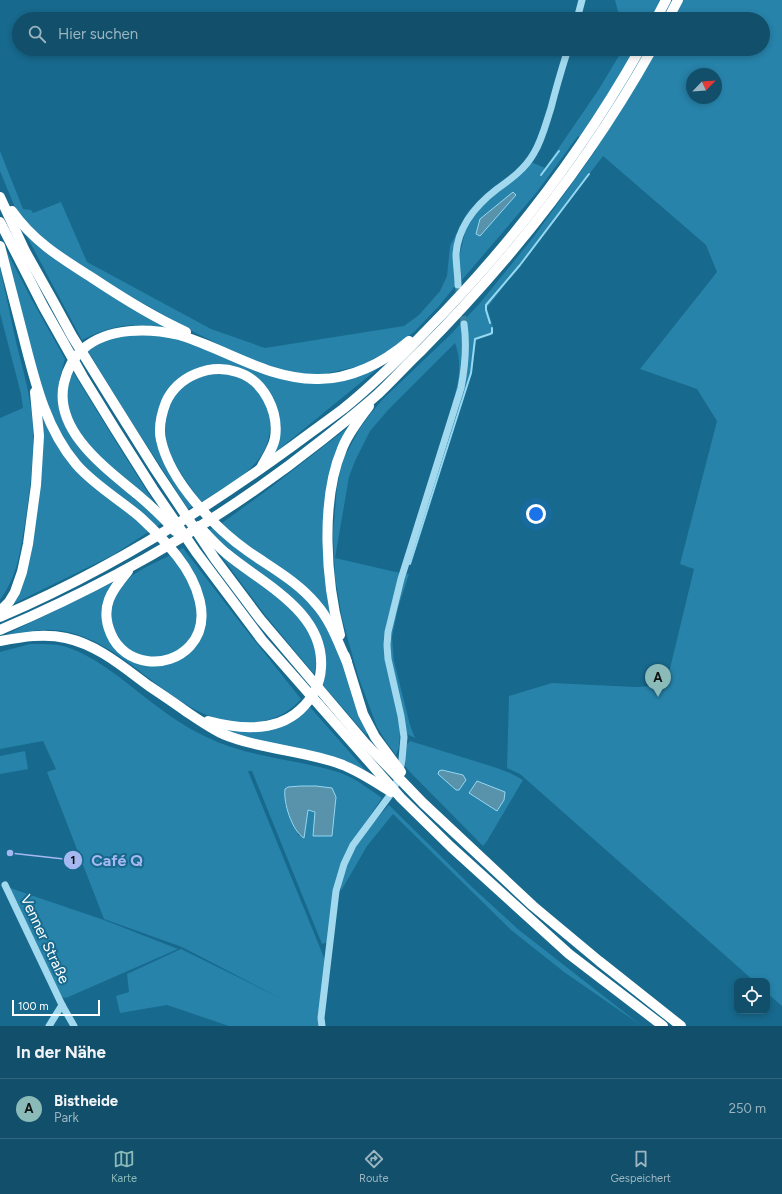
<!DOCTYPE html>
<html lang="de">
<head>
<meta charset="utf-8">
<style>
	:root { --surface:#114f6a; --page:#1a5670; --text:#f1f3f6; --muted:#9cb5c1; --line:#30667e; --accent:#8bbbb9 }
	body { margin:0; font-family:Figtree,sans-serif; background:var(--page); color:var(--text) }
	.controls { position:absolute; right:12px; bottom:12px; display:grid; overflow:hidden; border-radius:8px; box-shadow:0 2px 6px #0003 }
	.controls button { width:36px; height:36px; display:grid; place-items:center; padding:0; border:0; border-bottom:1px solid var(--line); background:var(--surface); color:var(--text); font:20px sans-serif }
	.compass { position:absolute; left:686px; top:68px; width:36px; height:36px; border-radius:50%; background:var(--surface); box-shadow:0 2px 6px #0003; rotate:65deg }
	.scale { position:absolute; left:12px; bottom:10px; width:88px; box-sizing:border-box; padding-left:4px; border:2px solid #fff; border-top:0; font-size:11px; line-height:14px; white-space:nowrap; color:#fff; -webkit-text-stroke:3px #17698d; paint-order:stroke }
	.you { position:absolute; left:536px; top:514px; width:14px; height:14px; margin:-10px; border:3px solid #fff; border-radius:50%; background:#1a73e8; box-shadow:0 0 0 6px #1a73e833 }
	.badge { display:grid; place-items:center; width:26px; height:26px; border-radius:50%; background:var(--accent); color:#111; font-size:13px; font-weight:700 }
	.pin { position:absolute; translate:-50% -33px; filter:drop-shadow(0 1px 2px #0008) }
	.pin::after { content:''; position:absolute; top:21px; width:14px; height:12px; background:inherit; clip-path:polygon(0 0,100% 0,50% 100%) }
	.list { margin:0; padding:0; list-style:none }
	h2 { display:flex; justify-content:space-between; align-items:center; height:52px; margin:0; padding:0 16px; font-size:17px }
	h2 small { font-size:13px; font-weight:400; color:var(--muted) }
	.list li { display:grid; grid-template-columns:26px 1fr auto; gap:12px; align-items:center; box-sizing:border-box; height:60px; padding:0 16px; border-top:1px solid var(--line) }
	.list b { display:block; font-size:15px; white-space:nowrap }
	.list p { margin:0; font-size:13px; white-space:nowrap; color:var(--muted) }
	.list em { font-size:13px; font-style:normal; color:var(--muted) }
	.icon { flex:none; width:22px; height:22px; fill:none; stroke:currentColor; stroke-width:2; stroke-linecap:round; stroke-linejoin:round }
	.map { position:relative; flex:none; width:782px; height:1026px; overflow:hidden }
	.search { position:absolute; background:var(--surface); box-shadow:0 2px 6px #0003; left:12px; right:12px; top:12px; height:44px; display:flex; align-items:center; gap:10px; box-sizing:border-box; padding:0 14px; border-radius:22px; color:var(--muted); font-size:15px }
	.sheet { height:112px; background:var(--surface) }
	nav { display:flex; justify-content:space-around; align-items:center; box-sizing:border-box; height:56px; border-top:1px solid var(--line); background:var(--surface); font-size:11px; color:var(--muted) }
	nav a { display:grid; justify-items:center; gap:2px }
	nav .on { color:var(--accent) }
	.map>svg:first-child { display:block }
</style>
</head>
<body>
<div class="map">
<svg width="782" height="1026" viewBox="0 0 782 1026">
	<rect width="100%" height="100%" fill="#17698d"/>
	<g fill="#2783aa" fill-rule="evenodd">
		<path d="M615,0H782V1006L767,993V981H754L520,774L507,768L509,696L552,683L636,687L666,685L694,569L680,564L717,421L697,389L640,369L717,272L706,245L603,156L487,308L493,327V334L476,340L472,373L461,407L452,405C458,385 463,364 455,343L389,409L370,431L355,461L349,477L335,558L400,573L386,626L400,731L399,747L396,755L387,743L377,727L358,676L342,618L335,577L333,533L337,487L342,461L360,428L371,413L382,400L451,334L480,303L535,235L596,150L578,136L537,192L462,280L459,258L466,228L474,214L531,162L545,168L599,89L623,49H763V19H620ZM692,74H716V98H692Z"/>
		<polygon points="0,151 23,209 31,210 33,213 61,202 87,262 211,329 265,348 404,326 419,315 440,291 447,276 450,246 469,209 455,248 456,285 439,306 414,332 388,351 360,366 324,374 300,374 274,369 232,351 194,332 109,284 48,243 21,217 14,205 0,171"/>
		<path d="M25,233L169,328C136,322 112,324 82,340Z"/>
		<path d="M1,240L32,300L65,359C56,389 56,395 65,425L162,523L156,527L102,483L67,449L46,406Z"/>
		<path d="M0,268C6,294 11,320 17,346C25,377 34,409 33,441C33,468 29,496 25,523C20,552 18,575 0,600V418L23,408L21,394L0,313Z"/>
		<polygon points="160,333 186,339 257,372 276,377 307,382 382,364 375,371 267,459 275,445 268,395 226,367 178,382 158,427 194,505 188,509 124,410 88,351 105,340 126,335"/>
		<path d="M73,372L116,442L157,507C127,483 62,436 67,392C68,385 70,379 73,372Z"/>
		<path d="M208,374C222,373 236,375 249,383C273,397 276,434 261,456C247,477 223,488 201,502C187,481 156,444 165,417C166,413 168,410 169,406C171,402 172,398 174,395C181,385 197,378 208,374Z"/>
		<polygon points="39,401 52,435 150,531 113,555 7,607 28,558"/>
		<polygon points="351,425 331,472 333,619 250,547 232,534 222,523 270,488"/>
		<path d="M215,527L310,601L330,631L368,733L366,735L323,685C327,669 327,652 321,637C312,616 292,603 275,589C252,570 229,551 208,530Z"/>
		<polygon points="210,541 296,611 316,644 316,665 314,674 265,615"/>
		<path d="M183,548L239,621L301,699C290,712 274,720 257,722C187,731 144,660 84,637C72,632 56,629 43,630C31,630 19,634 7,634L114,582L106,624L135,659L179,657L204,618L178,550Z"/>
		<path d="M171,555C177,564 189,576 192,585C194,592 199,604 199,612C198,636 177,660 152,658C147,658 142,655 137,654C118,645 109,628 112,607C113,601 114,595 118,590C130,572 153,564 171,555Z"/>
		<polygon points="404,574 409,574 398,608 392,637 394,661 410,725 415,738 407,734 391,667 390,635"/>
		<path d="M30,644C44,644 58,643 72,649C105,662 133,689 162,710C179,723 200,735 220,743C258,758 299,760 338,772C354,777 369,789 382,798L350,845L328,942L322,944L252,771H248L325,960L320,1026H229L167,1005L120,1013L116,996L129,992L127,974L181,949L280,998L182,947L104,919L47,772L56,769L43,741L0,749V652ZM301,786H316L336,797L332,836L315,812L308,810L304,837L298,835L285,804L288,787Z"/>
		<polygon points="310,707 368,773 246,738 217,728 281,727 292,722"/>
		<polygon points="410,741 494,767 510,773 523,780 487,841 483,846 410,772 405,766 407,744"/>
		<polygon points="25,751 28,769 0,774 0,756"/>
		<path d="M389,805L472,887L519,930L642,1026L564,972L511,930L393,814L367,846L341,891C342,857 367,829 389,805Z"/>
		<polygon points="10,888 104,920 178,949 66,998 62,997"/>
	</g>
	<g fill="#5892ab" stroke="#95d8f2">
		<polygon points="513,192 516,195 480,236 476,234 480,219"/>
		<polygon points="442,770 463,775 466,780 459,790 456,790 438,774 439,771"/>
		<polygon points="477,781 505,792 504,800 497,811 469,793"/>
		<path d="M301,786H316L332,788L336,797L332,836H313L315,812L308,810L304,838C292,831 283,802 285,789L288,787Z"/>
	</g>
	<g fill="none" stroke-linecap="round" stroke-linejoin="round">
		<g stroke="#95d8f2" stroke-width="2">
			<polyline points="541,175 559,151"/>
			<polyline points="490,323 486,310 486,305 520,265 589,174"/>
			<polyline points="410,564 471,373 475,339 490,334 492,333 492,328"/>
		</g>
		<polyline stroke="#3a809e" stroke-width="7" stroke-dasharray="7 3.5" stroke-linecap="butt" points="458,285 464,324"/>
		<g stroke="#a2d9ef" stroke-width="7">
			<polyline points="577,19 582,0"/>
			<path d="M458,285C458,275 456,264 456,254C458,227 476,205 497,189C511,179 525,169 534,153C542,140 546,123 551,108C556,88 562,68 568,49"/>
			<polyline points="5,885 62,1005 74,1026"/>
			<polyline points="49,1026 62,1005"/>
			<path d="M322,1026L321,1018L336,891L344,864L353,845L393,791L399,776L402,760L404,737L401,716L388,659L387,645L388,632L401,579L461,388C465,367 467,345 464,324"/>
		</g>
		<g stroke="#fff" stroke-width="10">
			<polyline points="656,19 666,0"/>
			<polyline points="668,19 678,0"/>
			<polyline points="0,197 25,251 53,301 72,336 113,402 155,469 215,559 260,619 365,743 423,803 533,906 599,961 681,1026"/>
			<path d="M12,211C33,241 61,258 91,277C121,297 153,317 186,332"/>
			<polyline points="0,222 43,306 83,377 115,429 153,489 196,552 262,640 401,798 451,847 569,954 663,1026"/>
			<path d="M0,246C8,277 16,308 24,339C35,382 46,429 76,464C94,485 119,499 140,517C153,529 166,542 177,556C196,580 214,620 190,646C167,671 124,665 111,634C99,607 112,590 128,571"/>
			<path d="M261,468C266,458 273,449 275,438C279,412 264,380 237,372C210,363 178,376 166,402C161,415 158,427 161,440C170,482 216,529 249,552C272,568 298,582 316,604C331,621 338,642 347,662"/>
			<path d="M199,526C208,536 217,546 227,554C263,584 325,612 321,668C320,685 313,698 300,710C275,733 238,729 208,721"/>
			<path d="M175,531C164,518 151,506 138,495C107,469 53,431 64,383C67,370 73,358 83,349C108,327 149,328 179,335C187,337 196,341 204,344C242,359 273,378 316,379C350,380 383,363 409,341"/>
			<polyline points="0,611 9,602 15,592 22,572 28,544 36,485 39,436 35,392"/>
			<path d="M0,617C105,572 202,512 294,445C310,433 327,421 343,409C373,385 400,358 426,331C509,247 582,152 640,49"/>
			<path d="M0,630C115,581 224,518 322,440C341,425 360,410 378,394C393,380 407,364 422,350C511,260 590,160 652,49"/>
			<path d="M340,635C326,582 320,501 342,449C348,433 359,420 369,406"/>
			<path d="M0,641C22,637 44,633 66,638C98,645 123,667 149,686C161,694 173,702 184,710C196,718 210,728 223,734C262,750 304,750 343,765C360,772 375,782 391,792"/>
			<polyline points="345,656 363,714 375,737 401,772"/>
		</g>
	</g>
	<g text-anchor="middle" stroke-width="4" stroke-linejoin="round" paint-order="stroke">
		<g font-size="15" fill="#fff" stroke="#17698d">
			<text transform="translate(45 939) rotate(65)" y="5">Venner Straße</text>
		</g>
	</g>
	<path fill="none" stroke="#a5b8ef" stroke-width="1.5" d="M10 853L73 860"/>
	<g fill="#a5b8ef" stroke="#17698d" stroke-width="1.5">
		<circle cx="10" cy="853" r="4"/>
		<circle cx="73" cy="860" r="10"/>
	</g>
	<g font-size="12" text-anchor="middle" font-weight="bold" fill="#111">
		<text x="73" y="864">1</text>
	</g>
	<g font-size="16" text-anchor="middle" font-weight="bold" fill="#a5b8ef" stroke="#17698d" stroke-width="4" stroke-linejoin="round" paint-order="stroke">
		<text x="117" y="866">Café Q</text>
	</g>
</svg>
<div class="controls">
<button><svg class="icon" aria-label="locate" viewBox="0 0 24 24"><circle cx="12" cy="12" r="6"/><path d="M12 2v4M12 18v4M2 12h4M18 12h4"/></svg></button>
</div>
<svg class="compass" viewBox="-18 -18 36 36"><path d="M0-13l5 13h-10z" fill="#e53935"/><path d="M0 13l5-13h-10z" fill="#9cb5c1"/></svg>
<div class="scale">100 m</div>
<div class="you"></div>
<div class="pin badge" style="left:658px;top:697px">A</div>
<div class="search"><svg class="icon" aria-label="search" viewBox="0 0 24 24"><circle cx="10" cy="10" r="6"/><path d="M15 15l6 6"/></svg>Hier suchen</div>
</div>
<section class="sheet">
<h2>In der Nähe<small></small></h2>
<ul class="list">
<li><span class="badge">A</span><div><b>Bistheide</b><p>Park</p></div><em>250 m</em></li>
</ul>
</section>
<nav>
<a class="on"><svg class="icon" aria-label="map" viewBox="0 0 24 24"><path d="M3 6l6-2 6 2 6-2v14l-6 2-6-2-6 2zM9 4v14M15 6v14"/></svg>Karte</a>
<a><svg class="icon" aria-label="directions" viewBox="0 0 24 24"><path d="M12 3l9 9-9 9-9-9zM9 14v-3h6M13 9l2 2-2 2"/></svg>Route</a>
<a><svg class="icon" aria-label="saved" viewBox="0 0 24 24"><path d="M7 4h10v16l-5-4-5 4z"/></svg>Gespeichert</a>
</nav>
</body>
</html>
